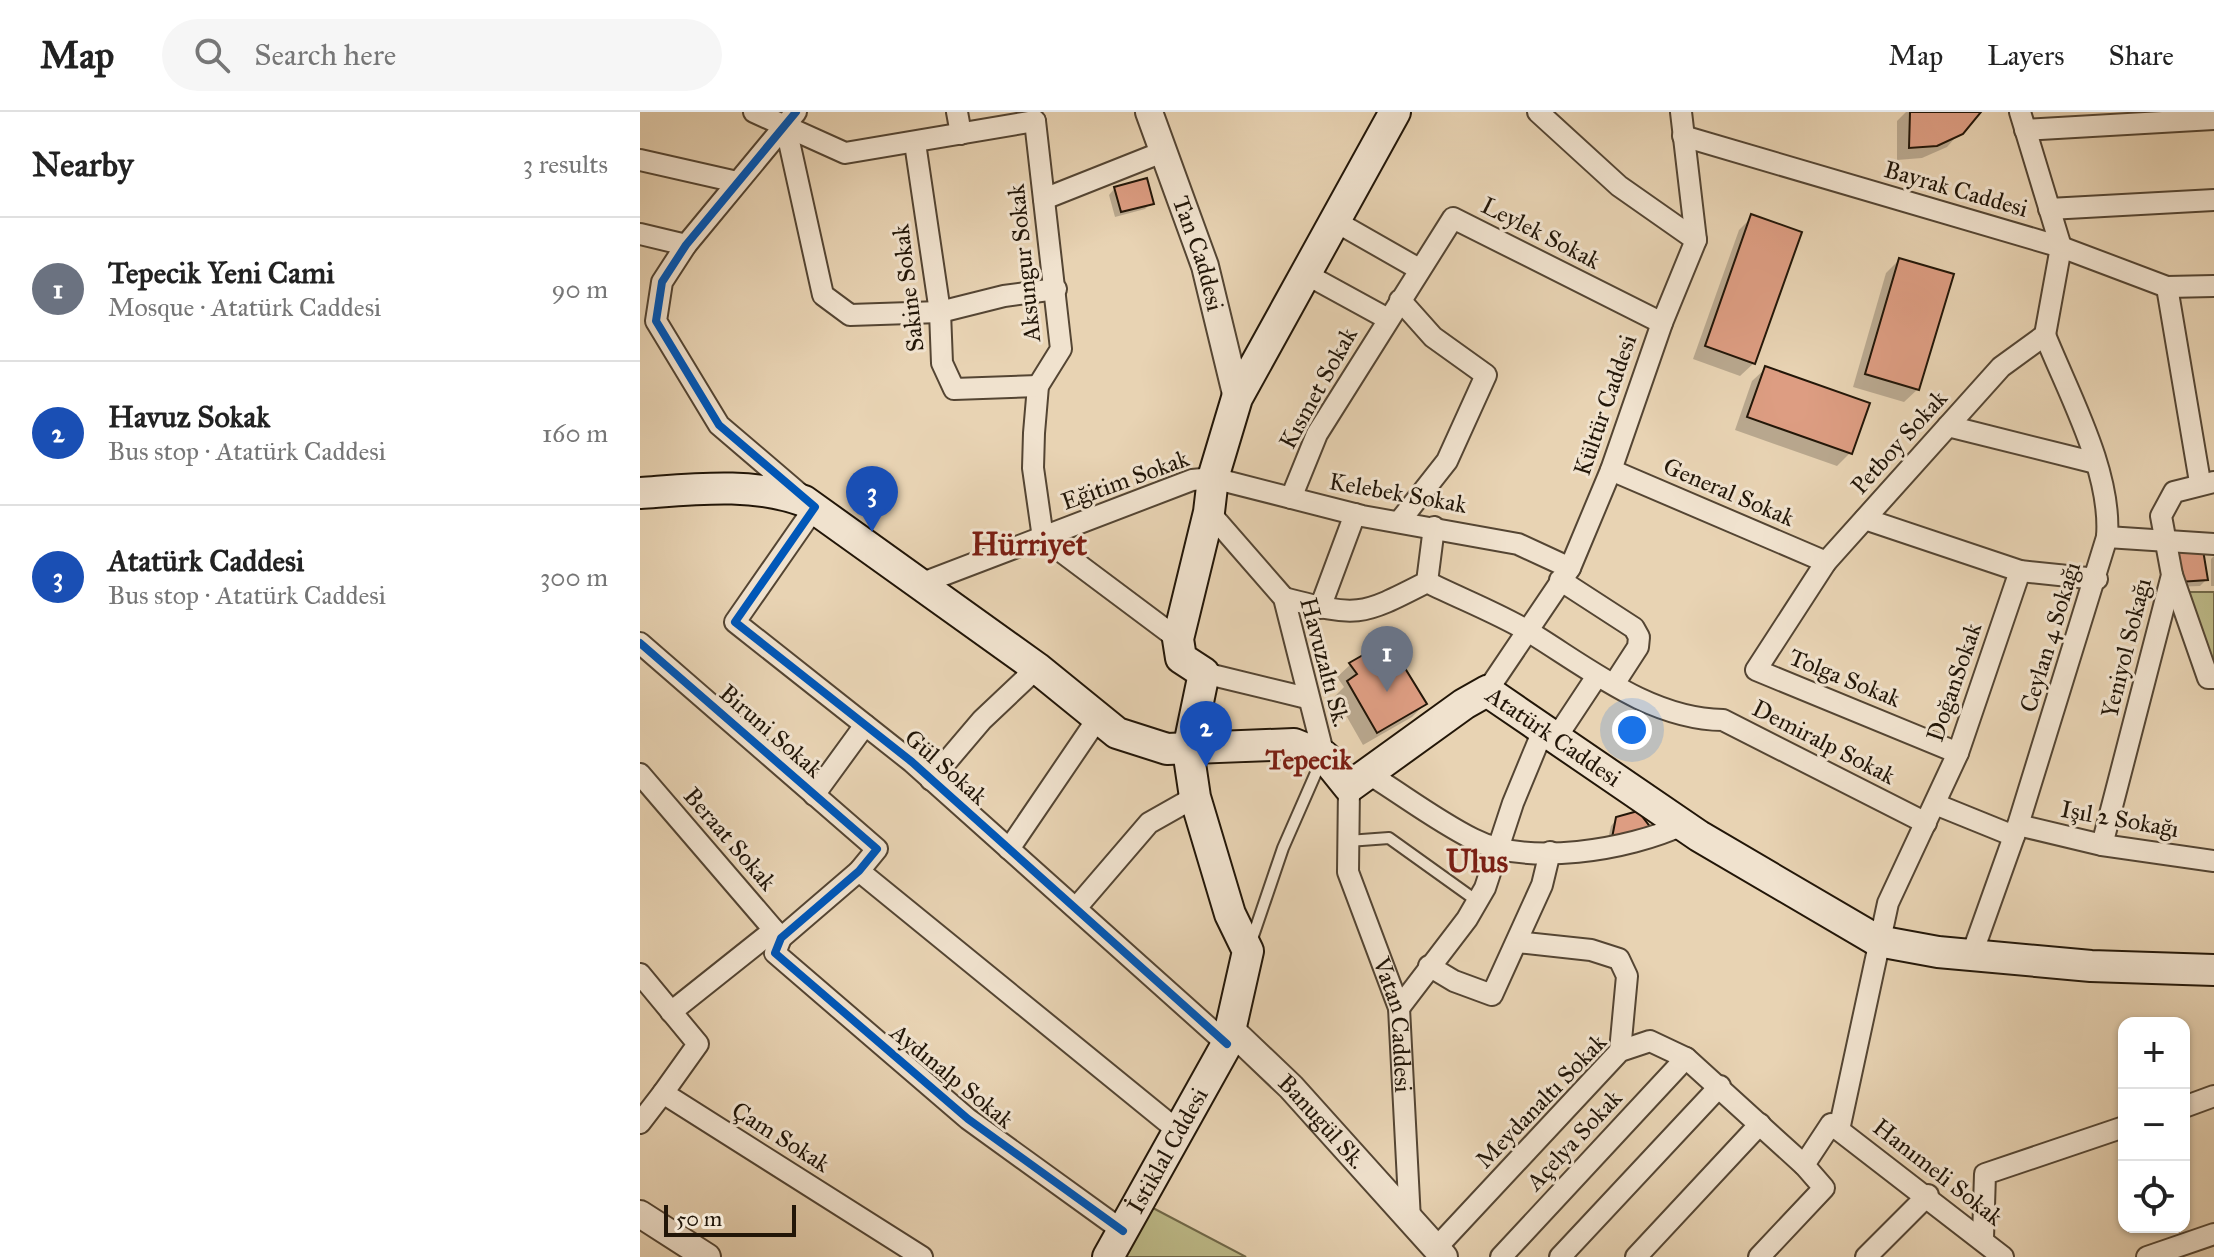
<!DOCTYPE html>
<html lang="en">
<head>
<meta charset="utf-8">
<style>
	:root { --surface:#fff; --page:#f6f6f6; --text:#222; --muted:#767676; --line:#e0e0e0; --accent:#ea580c }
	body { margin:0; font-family:"IM FELL Great Primer",serif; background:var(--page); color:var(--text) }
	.controls { position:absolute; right:24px; bottom:24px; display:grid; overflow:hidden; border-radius:16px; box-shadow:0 2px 6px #0004 }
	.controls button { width:72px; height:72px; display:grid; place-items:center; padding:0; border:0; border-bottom:2px solid var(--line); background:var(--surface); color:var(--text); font:40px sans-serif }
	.scale { position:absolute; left:24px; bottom:20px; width:132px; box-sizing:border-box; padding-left:8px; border:4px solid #221608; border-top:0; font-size:22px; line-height:28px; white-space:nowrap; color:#221608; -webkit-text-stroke:6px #f0e2ce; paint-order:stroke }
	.you { position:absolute; left:992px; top:618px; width:28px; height:28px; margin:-20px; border:6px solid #fff; border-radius:50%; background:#1a73e8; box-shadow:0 0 0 12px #1a73e833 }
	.badge { display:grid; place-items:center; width:52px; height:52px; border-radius:50%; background:var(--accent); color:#fff; font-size:26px; font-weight:700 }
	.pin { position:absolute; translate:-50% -66px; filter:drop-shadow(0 2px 4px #0008) }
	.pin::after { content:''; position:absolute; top:42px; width:28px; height:24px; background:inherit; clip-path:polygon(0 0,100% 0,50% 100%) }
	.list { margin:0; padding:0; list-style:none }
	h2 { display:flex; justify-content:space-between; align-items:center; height:104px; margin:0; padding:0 32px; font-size:34px }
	h2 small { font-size:26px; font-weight:400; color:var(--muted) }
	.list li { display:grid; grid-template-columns:52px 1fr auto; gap:24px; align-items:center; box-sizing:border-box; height:144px; padding:0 32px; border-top:2px solid var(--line) }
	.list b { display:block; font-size:30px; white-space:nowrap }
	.list p { margin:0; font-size:26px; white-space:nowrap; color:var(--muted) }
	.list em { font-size:26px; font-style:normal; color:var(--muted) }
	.icon { flex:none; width:44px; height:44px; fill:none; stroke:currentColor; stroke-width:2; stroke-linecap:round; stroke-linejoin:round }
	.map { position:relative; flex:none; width:1574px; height:1145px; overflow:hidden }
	header { display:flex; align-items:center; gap:48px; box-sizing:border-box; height:112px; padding:0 40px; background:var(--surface); border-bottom:2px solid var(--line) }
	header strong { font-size:38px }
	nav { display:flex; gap:44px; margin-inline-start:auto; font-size:28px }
	.search { width:560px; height:72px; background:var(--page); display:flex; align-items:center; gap:20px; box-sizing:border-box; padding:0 28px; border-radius:44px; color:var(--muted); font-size:30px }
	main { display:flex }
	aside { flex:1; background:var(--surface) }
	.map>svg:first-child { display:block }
</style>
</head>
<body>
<header>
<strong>Map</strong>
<div class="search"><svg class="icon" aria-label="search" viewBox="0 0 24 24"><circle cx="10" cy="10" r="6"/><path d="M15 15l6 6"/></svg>Search here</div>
<nav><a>Map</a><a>Layers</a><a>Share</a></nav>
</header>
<main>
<aside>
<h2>Nearby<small>3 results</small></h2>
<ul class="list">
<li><span class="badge" style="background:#6b7280">1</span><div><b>Tepecik Yeni Cami</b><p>Mosque · Atatürk Caddesi</p></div><em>90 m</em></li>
<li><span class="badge" style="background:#1a4fb4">2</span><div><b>Havuz Sokak</b><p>Bus stop · Atatürk Caddesi</p></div><em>160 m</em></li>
<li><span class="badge" style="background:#1a4fb4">3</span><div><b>Atatürk Caddesi</b><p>Bus stop · Atatürk Caddesi</p></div><em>300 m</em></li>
</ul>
</aside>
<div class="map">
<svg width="1574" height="1145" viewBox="0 0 1574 1145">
	<rect width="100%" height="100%" fill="#e8d3b3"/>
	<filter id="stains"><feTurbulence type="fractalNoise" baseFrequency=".0025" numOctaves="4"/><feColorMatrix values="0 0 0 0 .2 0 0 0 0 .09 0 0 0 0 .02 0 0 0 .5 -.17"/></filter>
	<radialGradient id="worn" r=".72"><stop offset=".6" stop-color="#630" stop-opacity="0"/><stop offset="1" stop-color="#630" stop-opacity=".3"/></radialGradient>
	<g fill="#bdba88" stroke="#706848" stroke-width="2">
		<polygon points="1545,480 1574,480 1574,554"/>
		<polygon points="513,1096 606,1145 483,1145"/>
	</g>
	<g fill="#0003">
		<polygon points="1266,0 1338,0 1307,35 1282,46 1257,48 1257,9"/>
		<polygon points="475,76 511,91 505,97 475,105 469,83"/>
		<polygon points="1112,105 1114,251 1100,264 1053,247 1099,118"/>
		<polygon points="1259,148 1278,277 1264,290 1213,275 1246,161"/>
		<polygon points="1126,256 1210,341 1197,354 1095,318 1112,269"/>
		<polygon points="1574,444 1574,474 1571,474 1571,447"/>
		<polygon points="1529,448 1566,468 1560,474 1533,475"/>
		<polygon points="744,549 785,592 772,605 723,633 695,584 704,575 697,565 711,552"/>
		<polygon points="977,707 972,735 967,731 971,714"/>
	</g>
	<g fill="#dd9d82" stroke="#221608" stroke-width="2">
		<polygon points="1270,0 1341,0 1323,22 1297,34 1269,36"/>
		<polygon points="507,66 514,92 481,100 474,75"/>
		<polygon points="1111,102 1162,120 1115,252 1065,234"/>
		<polygon points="1259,146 1314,162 1279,278 1225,262"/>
		<polygon points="1125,254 1230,291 1212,342 1107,305"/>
		<polygon points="1563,438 1568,468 1539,470 1535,440"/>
		<polygon points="737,535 745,547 755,540 787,592 737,621 707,569 717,562 709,551"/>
		<polygon points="998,699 1011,716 972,726 976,705"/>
	</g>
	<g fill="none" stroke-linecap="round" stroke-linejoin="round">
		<g stroke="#544533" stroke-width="14">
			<g id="service">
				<polyline points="708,729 749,726 837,789"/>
				<polyline points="611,830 643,736 682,647"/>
			</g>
		</g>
		<g stroke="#544533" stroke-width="24">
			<g id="minor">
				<polyline points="114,0 205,41 395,9"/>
				<polyline points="156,0 46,133 22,170 16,209 79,313 175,395 95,510 272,650 587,932"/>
				<polyline points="317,0 321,22"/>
				<polyline points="898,0 979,74 1056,128"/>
				<polyline points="395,9 421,237 398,274 394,321 393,356 403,426 538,527"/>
				<polyline points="146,16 183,183 210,203 300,200 364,184 416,177"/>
				<polyline points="1385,18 1574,7"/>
				<polyline points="1043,24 1421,135 1527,175 1574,174"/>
				<polyline points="275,31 300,200 302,251 314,277 398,274"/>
				<polyline points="0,48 97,70"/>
				<polyline points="404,87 525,39"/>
				<polyline points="1409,97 1574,88"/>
				<polyline points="693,108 779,157"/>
				<polyline points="0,122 46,133"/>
				<polyline points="664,161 748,207"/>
				<polyline points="1527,175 1560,370"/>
				<polyline points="1308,314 1456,351"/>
				<polyline points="971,358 1186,450"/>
				<polyline points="651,386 677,322 813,106 1022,211"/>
				<polyline points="569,400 644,486 684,644"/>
				<polyline points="1225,407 1380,459 1457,467"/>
				<polyline points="759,410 807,349 846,263 793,225 760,188"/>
				<polyline points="1467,425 1574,432"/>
				<polyline points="1532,463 1568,566 1574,566"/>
				<polyline points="920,468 994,516 999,525 998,535 974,572"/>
				<path d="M787,470C819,486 855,500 886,518C947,555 1009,607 1083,608L1286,711"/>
				<polyline points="280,472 552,368 573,366 722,404 878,432 930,456"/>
				<path d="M644,486C718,505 719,505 787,470L794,415"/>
				<polyline points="680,496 715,402"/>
				<polyline points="0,531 237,737 219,759 141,826 135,841 328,1007 483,1119"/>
				<polyline points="564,561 667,586"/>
				<polyline points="847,579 930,456 971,358 1022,211 1056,128 1041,0"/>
				<polyline points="916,626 957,564"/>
				<polyline points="1318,641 1116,558 1186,450 1361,255 1405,223 1421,135 1380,0"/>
				<polyline points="0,662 141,826"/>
				<path d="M729,662C763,683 797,709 833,727C887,755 989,738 1042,713"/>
				<polyline points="291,668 342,608 397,556"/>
				<path id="s1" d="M709,675L708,760L759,896L770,1108"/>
				<polyline points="174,683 225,613"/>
				<polyline points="1295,692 1374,724"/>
				<polyline points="1378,713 1462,733 1574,749"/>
				<polyline points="1462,733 1532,463 1521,404 1534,380 1574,370"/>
				<polyline points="369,737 458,606"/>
				<polyline points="219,759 537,1018"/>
				<polyline points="436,796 509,711 555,685"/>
				<polyline points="877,830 951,838 979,847 987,864 980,939"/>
				<path d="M1332,842L1378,713L1467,425C1472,360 1429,283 1405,223"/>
				<polyline points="789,854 814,869 852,883 902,773 910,740"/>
				<polyline points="0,862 58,932 23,981 282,1145"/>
				<polyline points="759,896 827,807 845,776 873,691 904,616"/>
				<polyline points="31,900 134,818"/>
				<polyline points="1544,995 1574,984"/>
				<polyline points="0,1011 23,981"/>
				<polyline points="1199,1018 1248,791 1318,641 1380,459"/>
				<polyline points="1343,1126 1345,1062 1484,1015"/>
				<polyline points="797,1135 980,939 1010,929 1046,946 1164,1053"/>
				<polyline points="861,1145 1046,946"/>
				<polyline points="920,1145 1080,974"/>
				<polyline points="996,1145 1120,1012"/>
				<polyline points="1119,1145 1184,1076 1164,1053 1191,1012 1363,1145"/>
				<polyline points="1226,1145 1288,1083"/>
				<polyline points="1507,1145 1574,1122"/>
			</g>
		</g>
		<g stroke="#544533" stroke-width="30">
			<g id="tertiary">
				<path id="s2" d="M509,0L565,154L597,286"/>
				<path id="s3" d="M589,916L651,975L804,1145"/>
				<polyline points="0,1102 67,1145"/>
			</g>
		</g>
		<g stroke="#221608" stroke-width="34">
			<g id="secondary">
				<path id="s4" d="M0,381C56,377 112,370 164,389L397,556L477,621L527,637L654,632L684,644L709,675L824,592L847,579L1059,724L1238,829L1298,840L1451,854L1574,858"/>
				<path id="s5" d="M468,1145L587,932L608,839L590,802L555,685L548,638L564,561L541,546L538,527L569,400L573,366L597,286L755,0"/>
			</g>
		</g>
		<use href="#service" stroke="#f0e2ce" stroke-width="10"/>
		<use href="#minor" stroke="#f0e2ce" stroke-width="20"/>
		<use href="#tertiary" stroke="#f0e2ce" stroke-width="26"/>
		<use href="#secondary" stroke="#f0e2ce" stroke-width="30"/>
		<g stroke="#f0e2ce" stroke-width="13">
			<g id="cycleway">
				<polyline points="156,0 46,133 22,170 16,209 79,313 175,395 95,510 272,650 587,932"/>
				<polyline points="0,531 237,737 219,759 141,826 135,841 328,1007 483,1119"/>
			</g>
		</g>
		<use href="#cycleway" stroke="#0057b8" stroke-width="8"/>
	</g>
	<g text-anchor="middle" stroke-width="6" stroke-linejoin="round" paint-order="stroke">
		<g font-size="24" fill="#221608" stroke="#f0e2ce">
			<text transform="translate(1316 77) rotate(16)" y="8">Bayrak Caddesi</text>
			<text transform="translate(901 121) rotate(27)" y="8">Leylek Sokak</text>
			<text dy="8" stroke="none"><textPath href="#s2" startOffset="150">Tan Caddesi</textPath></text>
			<text transform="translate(384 151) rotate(-96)" y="8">Aksungur Sokak</text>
			<text transform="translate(268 176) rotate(-97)" y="8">Sakine Sokak</text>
			<text transform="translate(678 276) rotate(-61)" y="8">Kısmet Sokak</text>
			<text transform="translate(965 293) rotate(-71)" y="8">Kültür Caddesi</text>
			<text transform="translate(1259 330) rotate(-48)" y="8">Petboy Sokak</text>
			<text transform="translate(485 368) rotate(-20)" y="8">Eğitim Sokak</text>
			<text transform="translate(1089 380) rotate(23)" y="8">General Sokak</text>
			<text transform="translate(758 381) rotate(10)" y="8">Kelebek Sokak</text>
			<text transform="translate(1410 525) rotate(-73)" y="8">Ceylan 4 Sokağı</text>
			<text transform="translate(1486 536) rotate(-76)" y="8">Yeniyol Sokağı</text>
			<text transform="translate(685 550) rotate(75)" y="8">Havuzaltı Sk.</text>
			<text transform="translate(1205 566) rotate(22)" y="8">Tolga Sokak</text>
			<text transform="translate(1314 570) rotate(-71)" y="8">DoğanSokak</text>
			<text transform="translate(131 619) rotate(41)" y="8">Biruni Sokak</text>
			<text dy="8" stroke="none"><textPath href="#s4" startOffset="1056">Atatürk Caddesi</textPath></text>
			<text transform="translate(1184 630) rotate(27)" y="8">Demiralp Sokak</text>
			<text transform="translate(306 655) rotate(41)" y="8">Gül Sokak</text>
			<text transform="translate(1480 707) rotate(10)" y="8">Işıl 2 Sokağı</text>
			<text transform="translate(90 727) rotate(49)" y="8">Beraat Sokak</text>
			<text dy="8" stroke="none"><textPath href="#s1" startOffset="246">Vatan Caddesi</textPath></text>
			<text transform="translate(312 964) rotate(39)" y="8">Aydınalp Sokak</text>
			<text transform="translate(901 989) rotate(-46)" y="8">Meydanaltı Sokak</text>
			<text dy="8" stroke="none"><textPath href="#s3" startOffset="132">Banugül Sk.</textPath></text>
			<text transform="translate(141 1025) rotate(32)" y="8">Çam Sokak</text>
			<text transform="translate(934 1028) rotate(-47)" y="8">Açelya Sokak</text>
			<text dy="8" stroke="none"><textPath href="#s5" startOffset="122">İstiklal Cddesi</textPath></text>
			<text transform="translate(1298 1060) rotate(38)" y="8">Hanımeli Sokak</text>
		</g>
		<g font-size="28" font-weight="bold" fill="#7a1f14" stroke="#f0e2ce">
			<text x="669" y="657">Tepecik</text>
		</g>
		<g font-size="32" font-weight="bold" fill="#7a1f14" stroke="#f0e2ce">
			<text x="389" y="443">Hürriyet</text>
			<text x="837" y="760">Ulus</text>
		</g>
	</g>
	<rect width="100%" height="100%" filter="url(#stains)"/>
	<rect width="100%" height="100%" fill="url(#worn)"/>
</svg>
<div class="controls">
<button>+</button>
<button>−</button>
<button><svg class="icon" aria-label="locate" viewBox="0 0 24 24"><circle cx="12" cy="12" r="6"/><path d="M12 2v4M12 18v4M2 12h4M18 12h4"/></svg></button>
</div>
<div class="scale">50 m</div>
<div class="you"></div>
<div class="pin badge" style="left:747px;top:580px;background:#6b7280">1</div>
<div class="pin badge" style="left:566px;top:655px;background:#1a4fb4">2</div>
<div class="pin badge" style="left:232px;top:420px;background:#1a4fb4">3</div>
</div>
</main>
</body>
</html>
